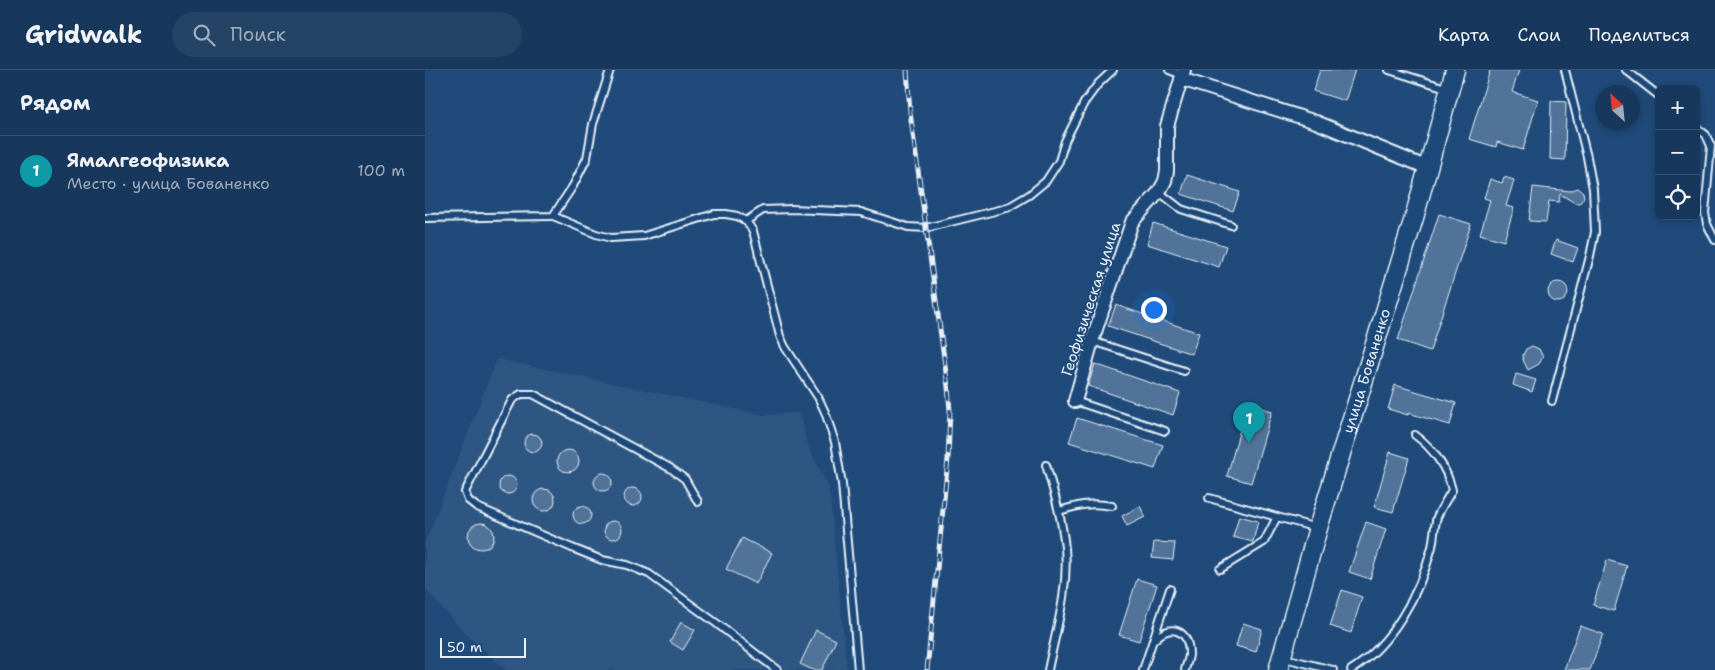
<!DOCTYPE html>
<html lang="ru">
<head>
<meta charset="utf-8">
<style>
	:root { --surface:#17385c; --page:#244365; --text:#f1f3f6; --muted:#9eacbb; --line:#365272; --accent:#e69b98 }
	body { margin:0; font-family:"Shantell Sans",sans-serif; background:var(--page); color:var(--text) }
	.controls { position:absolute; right:15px; top:15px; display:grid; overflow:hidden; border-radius:8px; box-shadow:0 2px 8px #0003 }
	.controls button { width:45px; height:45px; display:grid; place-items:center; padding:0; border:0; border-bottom:1px solid var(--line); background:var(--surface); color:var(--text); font:25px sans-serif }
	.compass { position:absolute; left:1170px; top:15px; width:45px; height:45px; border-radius:50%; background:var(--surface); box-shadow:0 2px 8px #0003; rotate:333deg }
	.scale { position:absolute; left:15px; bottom:12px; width:86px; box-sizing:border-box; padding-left:5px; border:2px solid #e8f1f8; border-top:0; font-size:14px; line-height:18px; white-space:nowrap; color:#e8f1f8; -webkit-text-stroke:4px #1f4a7a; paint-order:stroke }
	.you { position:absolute; left:728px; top:239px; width:18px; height:18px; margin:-12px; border:4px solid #fff; border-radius:50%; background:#1a73e8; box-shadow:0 0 0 8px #1a73e833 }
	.badge { display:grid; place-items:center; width:32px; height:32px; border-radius:50%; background:var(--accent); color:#fff; font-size:16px; font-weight:700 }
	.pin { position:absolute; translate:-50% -41px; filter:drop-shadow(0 1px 2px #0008) }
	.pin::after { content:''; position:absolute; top:26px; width:18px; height:15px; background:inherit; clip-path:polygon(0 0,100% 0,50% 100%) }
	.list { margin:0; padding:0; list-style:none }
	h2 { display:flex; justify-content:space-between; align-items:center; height:65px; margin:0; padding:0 20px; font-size:21px }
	h2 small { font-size:16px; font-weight:400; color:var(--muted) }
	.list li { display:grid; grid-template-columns:32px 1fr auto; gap:15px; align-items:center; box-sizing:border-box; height:70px; padding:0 20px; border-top:1px solid var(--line) }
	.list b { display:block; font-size:19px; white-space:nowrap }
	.list p { margin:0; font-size:16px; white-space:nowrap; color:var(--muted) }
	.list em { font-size:16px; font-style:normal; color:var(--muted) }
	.icon { flex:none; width:28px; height:28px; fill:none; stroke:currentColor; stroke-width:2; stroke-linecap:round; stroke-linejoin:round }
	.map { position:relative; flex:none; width:1290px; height:600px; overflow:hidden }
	header { display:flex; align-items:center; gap:30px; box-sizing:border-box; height:70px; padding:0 25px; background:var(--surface); border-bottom:1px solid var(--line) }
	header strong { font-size:24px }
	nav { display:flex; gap:28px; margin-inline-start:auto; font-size:18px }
	.search { width:350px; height:45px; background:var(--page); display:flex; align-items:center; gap:12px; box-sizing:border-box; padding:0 18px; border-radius:28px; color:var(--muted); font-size:19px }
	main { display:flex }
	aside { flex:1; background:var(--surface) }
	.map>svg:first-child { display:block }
</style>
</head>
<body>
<header>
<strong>Gridwalk</strong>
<div class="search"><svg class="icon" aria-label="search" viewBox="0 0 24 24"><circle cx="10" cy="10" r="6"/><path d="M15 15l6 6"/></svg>Поиск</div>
<nav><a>Карта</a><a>Слои</a><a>Поделиться</a></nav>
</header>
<main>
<aside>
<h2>Рядом<small></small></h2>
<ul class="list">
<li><span class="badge" style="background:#0f9aa8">1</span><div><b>Ямалгеофизика</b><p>Место · улица Бованенко</p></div><em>100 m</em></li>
</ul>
</aside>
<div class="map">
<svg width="1290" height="600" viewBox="0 0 1290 600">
	<rect width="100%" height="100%" fill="#1f4a7a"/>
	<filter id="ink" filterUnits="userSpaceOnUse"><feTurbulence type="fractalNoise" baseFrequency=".02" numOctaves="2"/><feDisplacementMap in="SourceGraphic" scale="10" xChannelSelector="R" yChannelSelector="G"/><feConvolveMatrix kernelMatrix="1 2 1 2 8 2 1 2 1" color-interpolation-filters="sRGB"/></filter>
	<g filter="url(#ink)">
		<polygon fill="#2e5683" points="72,289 338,345 374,343 384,379 404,418 422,600 81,600 46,569 12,533 0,518 0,473"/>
		<g fill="#517399" stroke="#e8f1f8">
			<polygon points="895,0 930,0 920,31 888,21"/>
			<polygon points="1065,0 1094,0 1087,22 1113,30 1098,80 1072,72 1071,77 1044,69"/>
			<polygon points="1126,31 1141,32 1140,90 1125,89"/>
			<polygon points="762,105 815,122 808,141 756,124"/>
			<polygon points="1079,107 1089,110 1081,136 1089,138 1079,171 1055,164 1065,130 1059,128 1065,109 1077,113"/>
			<polygon points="1108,117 1145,121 1153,118 1158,122 1159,127 1155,133 1150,133 1135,124 1134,132 1124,131 1121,152 1104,151"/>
			<polygon points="1014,144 1046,154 1005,281 973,270"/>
			<polygon points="728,153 801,176 794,197 722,174"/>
			<polygon points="1131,170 1153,178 1148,192 1126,184"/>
			<circle cx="1133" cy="222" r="10"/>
			<polygon points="691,235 774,263 767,284 683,256"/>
			<polygon points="1107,276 1114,279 1118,287 1114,294 1103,300 1098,290 1098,285 1101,279"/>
			<polygon points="670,294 755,323 748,345 663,316"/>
			<polygon points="1091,304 1111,310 1107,322 1088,315"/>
			<polygon points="970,315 1031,333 1025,355 983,343 983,345 963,339"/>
			<polygon points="822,334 847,341 826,413 802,406"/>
			<polygon points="652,348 738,375 730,399 644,372"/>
			<circle cx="108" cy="373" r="9"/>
			<circle cx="143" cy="391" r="11"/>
			<polygon points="965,382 984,388 968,442 949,437"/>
			<circle cx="178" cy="412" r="9"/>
			<circle cx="83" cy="415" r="9"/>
			<circle cx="208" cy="427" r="9"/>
			<circle cx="119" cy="430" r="11"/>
			<circle cx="157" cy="445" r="9"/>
			<polygon points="715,436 720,447 702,456 697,446"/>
			<polygon points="814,446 833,451 828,472 808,467"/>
			<circle cx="188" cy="460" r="9"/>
			<polygon points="941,452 961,459 945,509 924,502"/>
			<circle cx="56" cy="466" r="13"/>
			<polygon points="317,468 347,483 331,514 301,499"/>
			<polygon points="729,472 750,473 748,490 727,488"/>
			<polygon points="1182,490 1202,496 1189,541 1168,535"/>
			<polygon points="712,509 732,515 714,571 694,565"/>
			<polygon points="917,520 937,527 926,563 905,556"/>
			<polygon points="256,552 270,560 258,580 245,572"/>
			<polygon points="818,553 837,559 831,582 811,576"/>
			<polygon points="1155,556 1178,564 1165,600 1139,600"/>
			<polygon points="391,560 411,570 397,600 388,600 375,594"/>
		</g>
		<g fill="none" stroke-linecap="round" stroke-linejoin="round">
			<g stroke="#e8f1f8" stroke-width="10">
				<g id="lane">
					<polyline points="744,0 757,5"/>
					<polyline points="964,0 1024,19"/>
					<polyline points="1201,0 1234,26"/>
					<polyline points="1271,57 1281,65 1286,76 1280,143 1282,154 1290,170"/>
					<polyline points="734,122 756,139 806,155"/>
					<polyline points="128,146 171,164 186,168 219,166 289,144 301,144 312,146 321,151 328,161 355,266 360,277 393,327 400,342 410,372 417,414 433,600"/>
					<polyline points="0,148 128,146 148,116 162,88 168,54 185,0"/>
					<polyline points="321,151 338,140 366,139 436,142 483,157 501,158 582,138 604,125 621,111 634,91 640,71 659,33 673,14 688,0"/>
					<polyline points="667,271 759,301"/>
					<polyline points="650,331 740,361"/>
					<polyline points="1127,331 1165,186 1170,162 1168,119 1162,87 1140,0"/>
					<path d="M621,395C629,422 637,449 640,478C644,519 631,560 623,600"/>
					<polyline points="784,428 852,447"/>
					<polyline points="273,432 260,409 245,398 108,324 96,324 87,330 40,422 43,430 52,437 147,478 177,490 202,495 224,504 291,553 352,600"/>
					<path d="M634,441C654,435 665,432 687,436"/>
					<polyline points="795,499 839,472 852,447 892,458"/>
					<path d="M729,570C745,553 764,559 764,584C764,589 761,595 760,600"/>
					<polyline points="859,588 908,600"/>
					<polyline points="718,600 745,519"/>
					<path d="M926,600C967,575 995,523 1007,477C1009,468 1009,457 1012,447C1016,438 1022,429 1027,420C1022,398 1008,378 990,365"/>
				</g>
			</g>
			<g stroke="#e8f1f8" stroke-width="16">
				<g id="street">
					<polyline points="756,9 891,52 1003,98"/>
					<polyline points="650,331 667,271 707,152 734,122 740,111 742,101 742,56 759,0"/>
				</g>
			</g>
			<g stroke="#e8f1f8" stroke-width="21">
				<g id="secondary">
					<path id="s1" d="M853,600L893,458L989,148L1030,0"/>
				</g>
			</g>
			<use href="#lane" stroke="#1f4a7a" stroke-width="6"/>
			<use href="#street" stroke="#1f4a7a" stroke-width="12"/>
			<use href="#secondary" stroke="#1f4a7a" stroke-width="18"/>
			<g stroke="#e8f1f8" stroke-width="5">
				<polyline id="rail" points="482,0 485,42 523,317 525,341 523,389 502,600"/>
			</g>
			<use href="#rail" stroke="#1f4a7a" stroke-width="3" stroke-dasharray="9" stroke-linecap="butt"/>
		</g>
	</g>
	<g text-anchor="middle" stroke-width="4" stroke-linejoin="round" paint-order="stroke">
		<g font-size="15" fill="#e8f1f8" stroke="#1f4a7a">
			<text transform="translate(666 229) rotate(-72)" y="5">Геофизическая улица</text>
			<text dy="5" stroke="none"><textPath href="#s1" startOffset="312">улица Бованенко</textPath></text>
		</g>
	</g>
</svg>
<div class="controls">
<button>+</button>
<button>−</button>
<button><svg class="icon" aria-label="locate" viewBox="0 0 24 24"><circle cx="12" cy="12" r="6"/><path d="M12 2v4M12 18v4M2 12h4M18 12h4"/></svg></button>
</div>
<svg class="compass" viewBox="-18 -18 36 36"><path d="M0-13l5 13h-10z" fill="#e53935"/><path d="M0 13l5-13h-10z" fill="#9eacbb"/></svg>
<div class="scale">50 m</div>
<div class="you"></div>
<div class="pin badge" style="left:824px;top:373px;background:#0f9aa8">1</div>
</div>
</main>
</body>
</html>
